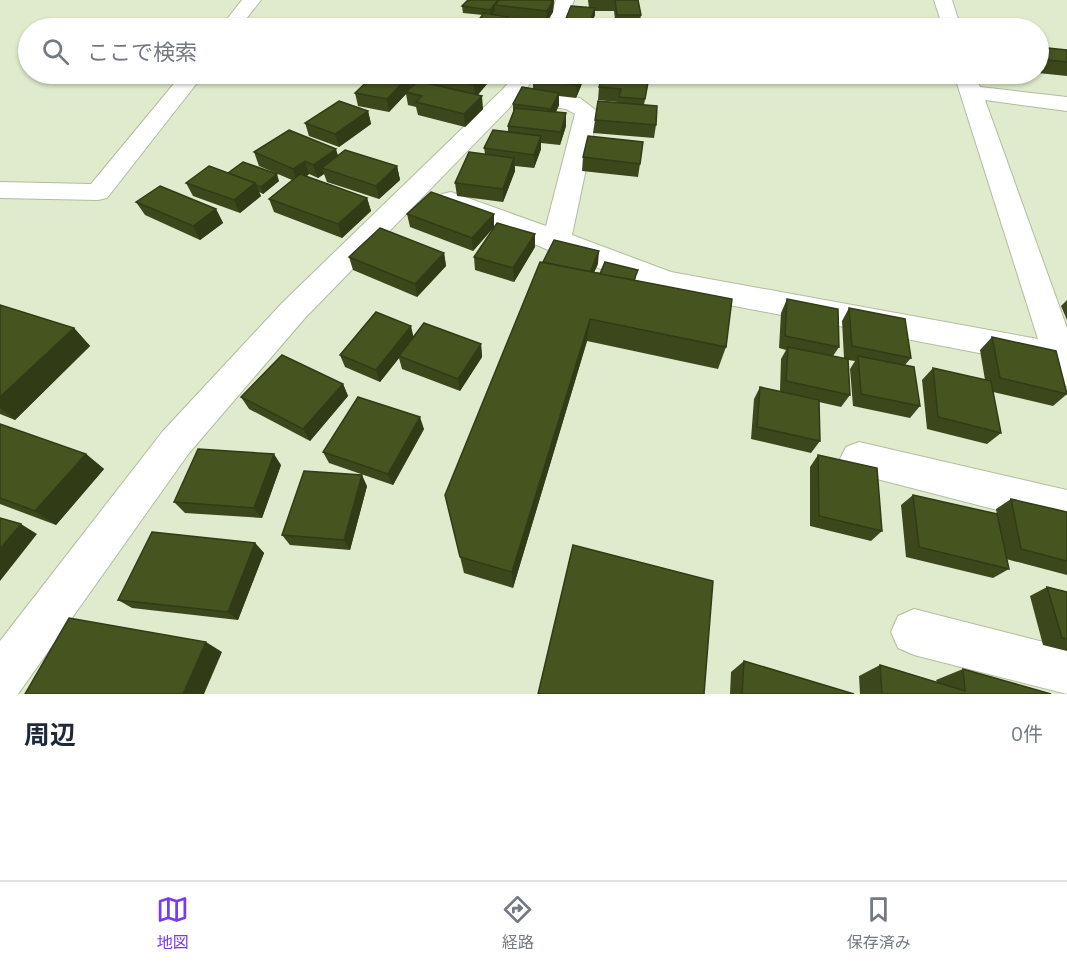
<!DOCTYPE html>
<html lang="ja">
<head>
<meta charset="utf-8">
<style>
	:root { --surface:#fff; --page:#f6f6f7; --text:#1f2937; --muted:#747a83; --line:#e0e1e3; --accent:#7c3aed }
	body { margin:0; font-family:"Nunito Sans","Noto Sans JP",sans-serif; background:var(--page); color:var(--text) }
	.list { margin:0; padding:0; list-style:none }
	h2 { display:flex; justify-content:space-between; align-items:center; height:78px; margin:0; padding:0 24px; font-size:26px }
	h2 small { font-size:20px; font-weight:400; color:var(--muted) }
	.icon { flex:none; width:33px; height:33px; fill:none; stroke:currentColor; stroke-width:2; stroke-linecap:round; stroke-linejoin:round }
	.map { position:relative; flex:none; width:1067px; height:694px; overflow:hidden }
	.search { position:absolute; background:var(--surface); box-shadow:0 2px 4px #0004; left:18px; right:18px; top:18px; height:66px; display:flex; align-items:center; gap:15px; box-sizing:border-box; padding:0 21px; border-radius:33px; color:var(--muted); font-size:22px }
	.sheet { height:186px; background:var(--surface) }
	nav { display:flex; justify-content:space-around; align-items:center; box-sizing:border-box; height:84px; border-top:2px solid var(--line); background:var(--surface); font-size:16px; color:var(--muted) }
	nav a { display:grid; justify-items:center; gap:3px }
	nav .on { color:var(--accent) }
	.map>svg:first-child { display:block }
</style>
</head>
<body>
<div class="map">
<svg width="1067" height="694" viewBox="0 0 1067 694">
	<rect width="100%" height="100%" fill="#e0ebcd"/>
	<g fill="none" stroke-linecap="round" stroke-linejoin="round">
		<g stroke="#b2bc9f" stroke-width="2">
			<g id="minor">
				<polygon points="242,0 261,0 239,28 220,28"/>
				<polygon points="556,0 574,0 565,28 547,28"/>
				<polygon points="934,0 952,0 961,28 943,28"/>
				<polygon points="182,74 204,74 107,198 98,200 0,198 0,182 91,184"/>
				<polygon points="516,74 538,74 526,89 580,98 598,112 572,235 671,272 1038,339 954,74 975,74 980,87 1067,97 1067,111 985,100 1067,328 1067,386 1054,383 1047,366 667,293 546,249 442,206 438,200 442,194 451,192 546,226 575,114 566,109 516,101 305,318 189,453 18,694 0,694 0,641 163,431 283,302 503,89"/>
				<polygon points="859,442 1067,490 1067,528 846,471 840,459 846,447"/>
				<polygon points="914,609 1067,648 1067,694 914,655 898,648 891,632 898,616"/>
			</g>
		</g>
		<use href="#minor" fill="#fff" fill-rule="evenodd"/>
	</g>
	<g fill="#3c481c">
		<polygon points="468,0 554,0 553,12 546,23 508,18 508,23 504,28 507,28 473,28 473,27 483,15 463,13 462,6"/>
		<polygon points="588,0 638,0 641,15 639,27 616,27 614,11 595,11 595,15 591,24 611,27 611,28 575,28 564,27 565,21 589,8"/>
		<polygon points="1038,47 1067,50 1067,76 1038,73"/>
		<polygon points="348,74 392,74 404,76 406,74 501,74 497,79 487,77 487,84 478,95 483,109 465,127 418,115 416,107 408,105 406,94 389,112 358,106 355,93 366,82 349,79"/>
		<polygon points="536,74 584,74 583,81 576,98 559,96 559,105 556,112 566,126 560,145 541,143 541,149 534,168 515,166 515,171 503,202 457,196 455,183 485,154 484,148 508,132 508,126 513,113 513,104 533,89 533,80"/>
		<polygon points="649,77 644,105 656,125 654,138 593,133 595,120 618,102 598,100 599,87"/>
		<polygon points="368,111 371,124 339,147 309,136 305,123"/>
		<polygon points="254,152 338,156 397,166 400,180 379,199 327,182 324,174 318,178 309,174 306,177 367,198 371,211 342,238 274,212 269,199 292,180 259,166"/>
		<polygon points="583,157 640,164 638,177 582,171"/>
		<polygon points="228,173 279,181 263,194 259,192 261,196 240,213 193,196 186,183"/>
		<polygon points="136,202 216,209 223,223 200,240 145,215"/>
		<polygon points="407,214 494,227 473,251 410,227"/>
		<polygon points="535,234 535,247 514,282 475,270 474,257"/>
		<polygon points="444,253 446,266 417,297 353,270 349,257"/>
		<polygon points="598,264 594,272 636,277 635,280 726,347 718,369 587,341 513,588 464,573 445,495"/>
		<polygon points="787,299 839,347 833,356 844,358 842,321 849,308 911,358 905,365 920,406 910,418 853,406 850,369 855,361 848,360 850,395 841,407 819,402 820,441 811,453 751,439 754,399 760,387 780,391 781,359 786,350 779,348 781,313"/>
		<polygon points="1067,300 1067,320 1061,306"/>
		<polygon points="0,305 74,328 90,346 15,420 0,414"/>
		<polygon points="413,336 481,344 482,357 460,391 402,369 399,358 380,382 345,367 340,355"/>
		<polygon points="992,337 1067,391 1067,394 1053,406 993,392 1001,433 987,444 927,429 922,380 933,368 985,380 980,350"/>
		<polygon points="343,384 348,396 310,441 249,409 241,397"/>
		<polygon points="0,424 86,454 104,469 56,525 0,504"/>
		<polygon points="424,429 393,485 329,463 323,452"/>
		<polygon points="818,455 882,531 871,541 810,526 810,467"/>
		<polygon points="281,465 262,518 185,513 174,502"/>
		<polygon points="367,486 350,550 290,545 282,535"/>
		<polygon points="913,495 998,522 996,509 1011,499 1067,512 1067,575 1006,559 1009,569 993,578 906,557 901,505"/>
		<polygon points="255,543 264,553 238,620 132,608 118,600"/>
		<polygon points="1047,587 1067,592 1067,651 1043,645 1030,596"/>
		<polygon points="744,661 854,694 730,694 731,672"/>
		<polygon points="880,665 937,682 936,680 963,669 1051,694 860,694 859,676"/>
	</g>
	<g fill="#313b16">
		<polygon points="550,0 554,0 553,12 546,23 547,11"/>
		<polygon points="495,5 495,10 491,16 490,10"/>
		<polygon points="595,8 595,15 589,28 589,24"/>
		<polygon points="508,17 508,23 504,28 498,28"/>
		<polygon points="484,74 487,74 487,84 475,97 474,85"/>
		<polygon points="497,74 501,74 497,79"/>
		<polygon points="582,74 584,74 583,81 576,98 577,85"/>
		<polygon points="428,75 429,82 423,87 422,81"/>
		<polygon points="408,77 410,89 406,92 406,94 389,112 387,99"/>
		<polygon points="559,93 559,105 551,122 551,109"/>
		<polygon points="482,96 483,109 465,127 464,114"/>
		<polygon points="368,111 371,124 339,147 335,134"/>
		<polygon points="566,113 566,126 560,145 561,132"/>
		<polygon points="541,136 541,149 534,168 534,155"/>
		<polygon points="336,149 340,162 322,168 324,174 318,178 313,165"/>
		<polygon points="514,158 515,171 503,202 503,189"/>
		<polygon points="305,161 309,174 297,183 293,169"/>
		<polygon points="397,166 400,180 379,199 376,186"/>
		<polygon points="277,174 279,181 263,194 261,187"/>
		<polygon points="255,183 261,196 240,213 234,200"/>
		<polygon points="367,198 371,211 342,238 338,224"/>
		<polygon points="216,209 223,223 200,240 193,226"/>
		<polygon points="494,214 494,227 473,251 472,238"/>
		<polygon points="535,234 535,247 514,282 513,268"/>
		<polygon points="599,251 598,264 587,288 589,275"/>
		<polygon points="444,253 446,266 417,297 415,284"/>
		<polygon points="590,319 587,341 513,588 512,572"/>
		<polygon points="411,326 414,339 399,356 399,358 380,382 376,370"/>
		<polygon points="74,328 90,346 15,420 0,408 0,397"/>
		<polygon points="481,344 482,357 460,391 458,379"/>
		<polygon points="343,384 348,396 310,441 303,429"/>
		<polygon points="420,417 424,429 393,485 388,474"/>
		<polygon points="86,454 104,469 56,525 35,511"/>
		<polygon points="274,454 281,465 262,518 254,508"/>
		<polygon points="362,475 367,486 350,550 344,540"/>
		<polygon points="21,524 37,534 0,581 0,549"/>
		<polygon points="255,543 264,553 238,620 228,612"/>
		<polygon points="206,642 222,652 204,694 183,694"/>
	</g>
	<g fill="#465420" stroke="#313b16" stroke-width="1.5">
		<polygon points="468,0 498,0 490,10 462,6"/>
		<polygon points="499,0 548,0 553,1 547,11 495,5"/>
		<polygon points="615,0 638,0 641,15 617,15"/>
		<polygon points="571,6 595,8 589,24 565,21"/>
		<polygon points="484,13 508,17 499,27 488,26 485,28 473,27"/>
		<polygon points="584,23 611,27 610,28 581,28"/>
		<polygon points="488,26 507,28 485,28"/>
		<polygon points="1038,47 1067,50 1067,62 1038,59"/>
		<polygon points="375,74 392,74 408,77 387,99 355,93"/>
		<polygon points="406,74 429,74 422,81 409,78 408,77 404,76"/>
		<polygon points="429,74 484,74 474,85 428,75"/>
		<polygon points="536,74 582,74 577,85 533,80"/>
		<polygon points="603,74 620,74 649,77 645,99 619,97 621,89 599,87"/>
		<polygon points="418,81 482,96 464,114 416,102 422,96 406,92"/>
		<polygon points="522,87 559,93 551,109 513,104"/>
		<polygon points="339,101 368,111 335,134 305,123"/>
		<polygon points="598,101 657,106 656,125 595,120"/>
		<polygon points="515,108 566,113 561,132 508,126"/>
		<polygon points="289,130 336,149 313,165 305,161 293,169 254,152"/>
		<polygon points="493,130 541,136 534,155 484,148"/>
		<polygon points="588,136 643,142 640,164 583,157"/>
		<polygon points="345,150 397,166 376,186 322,168"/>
		<polygon points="469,152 514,158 503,189 455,183"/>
		<polygon points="243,162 277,174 261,187 256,185 255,183 228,173"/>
		<polygon points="209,166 255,183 234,200 186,183"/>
		<polygon points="300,174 367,198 338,224 269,199"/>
		<polygon points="160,186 216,209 193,226 136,202"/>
		<polygon points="431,192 494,214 472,238 407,214"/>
		<polygon points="497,223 535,234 513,268 474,257"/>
		<polygon points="380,228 444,253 415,284 349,257"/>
		<polygon points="554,240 599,251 590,272 543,262"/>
		<polygon points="540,262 732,299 726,347 590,319 512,572 460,557 445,495"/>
		<polygon points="605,262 638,270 634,280 600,274"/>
		<polygon points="787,299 838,309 839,347 785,336"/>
		<polygon points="0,305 74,328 0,397"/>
		<polygon points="849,308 905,319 911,358 852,346"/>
		<polygon points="376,312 411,326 376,370 340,355"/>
		<polygon points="424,323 481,344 458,379 399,356"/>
		<polygon points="992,337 1056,351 1067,394 1000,378"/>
		<polygon points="788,347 848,359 850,395 786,381"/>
		<polygon points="282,355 343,384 303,429 241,397"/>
		<polygon points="858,356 914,367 920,406 861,394"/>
		<polygon points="933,368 991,381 1001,433 938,417"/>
		<polygon points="760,387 819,400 820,441 757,427"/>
		<polygon points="358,397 420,417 388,474 323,452"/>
		<polygon points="0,424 86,454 35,511 0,498"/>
		<polygon points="198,449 274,454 254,508 174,502"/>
		<polygon points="818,455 877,468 882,531 819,516"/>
		<polygon points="304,471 362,475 344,540 282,535"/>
		<polygon points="913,495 997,514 1009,569 919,547"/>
		<polygon points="1011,499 1067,512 1067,561 1021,549"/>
		<polygon points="0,518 21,524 0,549"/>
		<polygon points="152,532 255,543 228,612 118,600"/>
		<polygon points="573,545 713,581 704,694 538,694"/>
		<polygon points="1047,587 1067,592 1067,639 1062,638"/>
		<polygon points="69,618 206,642 183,694 25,694"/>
		<polygon points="744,661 854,694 742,694"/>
		<polygon points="880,665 965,691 963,669 1051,694 882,694"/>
	</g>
</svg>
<div class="search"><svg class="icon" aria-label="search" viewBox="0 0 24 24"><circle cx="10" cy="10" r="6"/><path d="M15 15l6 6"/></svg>ここで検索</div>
</div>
<section class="sheet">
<h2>周辺<small>0件</small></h2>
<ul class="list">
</ul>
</section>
<nav>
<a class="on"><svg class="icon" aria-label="map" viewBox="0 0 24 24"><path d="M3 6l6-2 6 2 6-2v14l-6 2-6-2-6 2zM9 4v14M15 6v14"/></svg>地図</a>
<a><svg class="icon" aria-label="directions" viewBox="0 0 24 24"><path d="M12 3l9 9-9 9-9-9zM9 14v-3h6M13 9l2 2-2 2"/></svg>経路</a>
<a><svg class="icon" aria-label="saved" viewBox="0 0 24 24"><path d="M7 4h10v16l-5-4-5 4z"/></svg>保存済み</a>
</nav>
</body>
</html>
